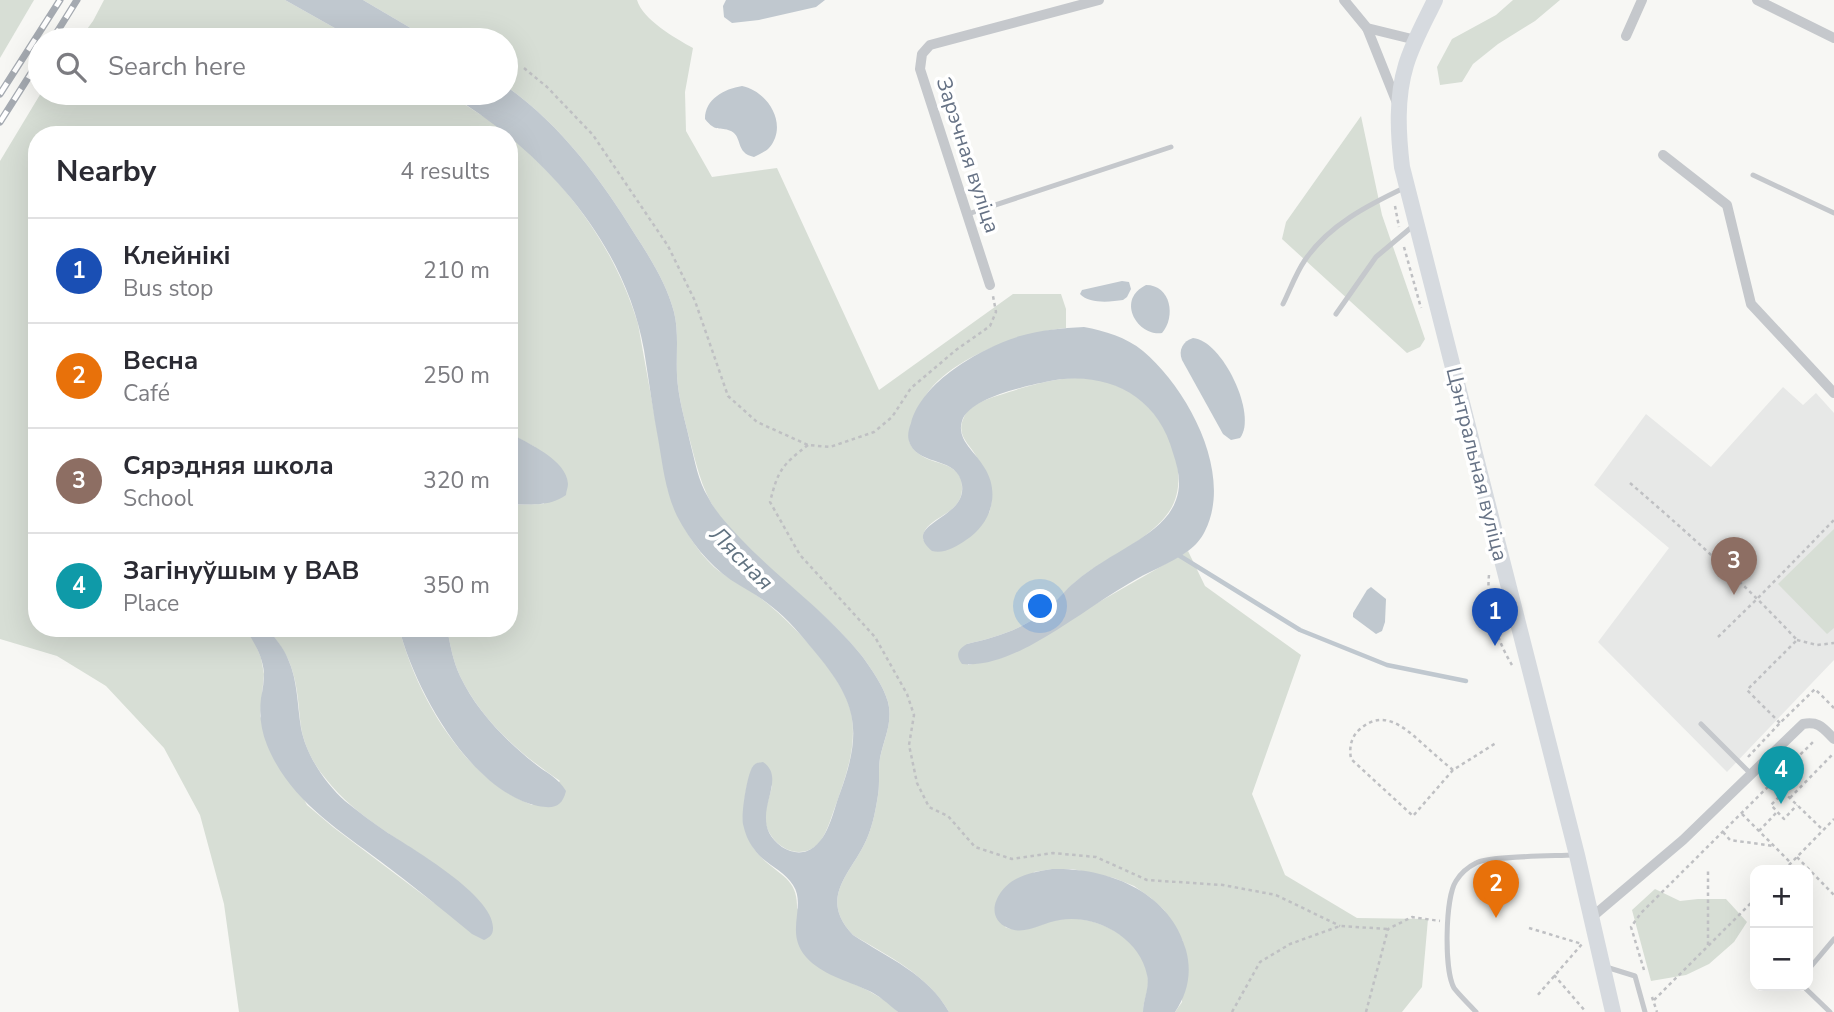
<!DOCTYPE html>
<html lang="en">
<head>
<meta charset="utf-8">
<style>
	:root { --surface:#fff; --page:#f7f7f7; --text:#2b2b33; --muted:#7c7c81; --line:#e1e1e2; --accent:#e37428 }
	body { margin:0; font-family:"Nunito Sans",sans-serif; background:var(--page); color:var(--text) }
	.controls { position:absolute; right:21px; bottom:21px; display:grid; overflow:hidden; border-radius:14px; box-shadow:0 7px 28px #0002 }
	.controls button { width:63px; height:63px; display:grid; place-items:center; padding:0; border:0; border-bottom:2px solid var(--line); background:var(--surface); color:var(--text); font:35px sans-serif }
	.you { position:absolute; left:1041px; top:607px; width:24px; height:24px; margin:-18px; border:5px solid #fff; border-radius:50%; background:#1a73e8; box-shadow:0 0 0 10px #1a73e833 }
	.badge { display:grid; place-items:center; width:46px; height:46px; border-radius:50%; background:var(--accent); color:#fff; font-size:23px; font-weight:700 }
	.pin { position:absolute; translate:-50% -58px; filter:drop-shadow(0 2px 4px #0008) }
	.pin::after { content:''; position:absolute; top:37px; width:24px; height:21px; background:inherit; clip-path:polygon(0 0,100% 0,50% 100%) }
	.list { margin:0; padding:0; list-style:none }
	h2 { display:flex; justify-content:space-between; align-items:center; height:91px; margin:0; padding:0 28px; font-size:30px }
	h2 small { font-size:23px; font-weight:400; color:var(--muted) }
	.list li { display:grid; grid-template-columns:46px 1fr auto; gap:21px; align-items:center; box-sizing:border-box; height:105px; padding:0 28px; border-top:2px solid var(--line) }
	.list b { display:block; font-size:26px; white-space:nowrap }
	.list p { margin:0; font-size:23px; white-space:nowrap; color:var(--muted) }
	.list em { font-size:23px; font-style:normal; color:var(--muted) }
	.icon { flex:none; width:38px; height:38px; fill:none; stroke:currentColor; stroke-width:2; stroke-linecap:round; stroke-linejoin:round }
	.map { position:relative; flex:none; width:1834px; height:1012px; overflow:hidden }
	.search { position:absolute; background:var(--surface); box-shadow:0 7px 28px #0002; left:28px; top:28px; width:490px; height:77px; display:flex; align-items:center; gap:18px; box-sizing:border-box; padding:0 24px; border-radius:38px; color:var(--muted); font-size:26px }
	.panel { position:absolute; background:var(--surface); box-shadow:0 7px 28px #0002; left:28px; top:126px; width:490px; height:511px; border-radius:28px }
	.map>svg:first-child { display:block }
</style>
</head>
<body>
<div class="map">
<svg width="1834" height="1012" viewBox="0 0 1834 1012">
	<rect width="100%" height="100%" fill="#f7f7f4"/>
	<polygon fill="#e7e8e7" points="1783,387 1803,405 1816,393 1834,413 1834,660 1727,772 1598,642 1669,548 1594,485 1646,414 1711,467"/>
	<g fill="#d7ded5">
		<polygon points="0,0 34,0 0,58"/>
		<polygon points="104,0 285,0 356,40 79,40 93,21"/>
		<path d="M363,0H637C643,20 675,38 693,48L685,92L686,131L712,177L777,168L879,390L1013,294H1061L1066,309V328C1022,332 952,357 926,395C918,408 914,427 909,441C911,446 914,451 919,454C934,466 964,461 962,490C960,518 922,516 923,540L989,513C996,492 989,478 978,459C970,444 955,436 964,417C971,402 994,397 1009,392C1035,384 1064,375 1092,379C1111,381 1130,390 1144,403C1173,429 1193,485 1165,517C1145,541 1113,555 1088,572C1073,582 1062,596 1049,608C1024,629 998,637 967,644L968,665L1001,658L1188,551L1205,586L1301,655L1252,794L1285,875L1357,918L1428,919L1422,987L1402,1012H1175L1182,1002L1183,941L1164,910L1151,898L1134,886L1114,878L1072,869H1052L1034,872L1005,927C1028,936 1041,921 1063,919C1099,915 1146,941 1148,980C1149,991 1143,1001 1143,1012H949C928,975 888,956 853,935C816,896 854,872 868,836C873,824 876,808 878,795C880,783 878,770 880,758C884,739 893,722 888,702C883,685 872,670 862,656C819,602 756,567 716,511C701,488 696,463 689,437C684,417 678,396 677,375C676,354 679,332 674,312C667,285 651,259 636,236C601,179 561,125 506,86V40H431Z"/>
		<polygon points="1513,0 1560,0 1535,21 1498,44 1473,64 1462,82 1440,85 1437,67 1452,39 1496,15"/>
		<path d="M41,93H447L498,126L509,135H37V628H245L255,643L261,658L264,674L260,716L307,805L333,827L434,903L489,915C477,896 461,884 444,871C404,841 357,819 326,779C314,765 304,746 301,727C298,704 298,681 288,659C283,648 275,638 267,628H399C414,686 450,752 499,787C509,795 521,800 532,805L560,781C520,754 481,720 460,676C453,661 450,644 447,628H509V505L544,504L535,447L509,433V135C569,185 616,250 638,324L668,490C678,519 692,546 714,567C728,579 744,586 759,597C788,618 844,676 851,712C858,746 845,779 834,810C830,821 826,835 818,844C797,864 766,843 765,817C765,808 770,796 772,786L753,766C742,795 737,835 762,858C780,876 798,879 797,908L854,984L869,991L886,1001L898,1012H239L224,904L200,815L164,748L106,686L57,656L0,639V161Z"/>
		<polygon points="1361,116 1382,215 1425,339 1420,347 1407,353 1282,239 1286,222"/>
		<polygon points="1834,529 1834,628 1827,634 1778,584"/>
		<polygon points="1655,889 1680,901 1698,899 1726,899 1747,922 1734,942 1709,964 1686,975 1651,981 1632,910"/>
	</g>
	<g fill="#c0c8cf">
		<polygon points="285,0 363,0 431,40 356,40"/>
		<polygon points="726,0 825,0 816,7 759,20 732,23 724,17 723,6"/>
		<path d="M506,86C561,125 601,179 636,236C651,259 667,285 674,312C679,332 676,354 677,375C678,398 685,420 690,442C695,461 698,481 708,497C716,513 729,526 741,539C779,579 827,612 862,656C872,670 883,685 888,702C893,723 884,738 880,758C878,770 880,783 878,795C876,808 873,824 868,836C854,872 816,896 853,935C888,958 928,974 949,1012H898C888,1004 879,995 867,990C846,980 822,975 806,957C784,932 807,906 793,885C784,870 764,864 754,849C748,841 745,833 743,824C741,814 747,774 753,766C757,762 758,763 763,762C791,781 743,819 782,847C790,852 799,854 807,851C828,843 833,811 840,793C863,730 857,702 815,652C801,635 788,619 771,606C759,596 745,589 731,580C708,564 690,541 677,516C666,493 663,468 659,444C653,413 649,381 644,350C624,239 541,149 447,93H506Z"/>
		<path d="M742,86C768,91 789,125 769,148C765,152 759,154 754,157C735,153 743,137 731,131C719,126 716,133 705,119C705,99 724,89 742,86Z"/>
		<path d="M1122,281L1129,282L1131,289L1127,297L1123,300C1110,302 1089,304 1080,294L1082,290Z"/>
		<path d="M1146,285C1171,285 1176,317 1162,333C1138,337 1115,300 1146,285Z"/>
		<path d="M1084,327C1105,331 1126,337 1143,351C1187,388 1234,473 1205,531C1201,539 1196,545 1188,551C1170,564 1147,572 1128,584C1096,603 1066,626 1033,644C1013,655 985,667 962,664C955,655 958,649 967,644C998,637 1024,629 1049,608C1058,600 1065,590 1075,582C1092,567 1113,556 1132,544C1150,533 1169,520 1176,500C1182,484 1178,468 1173,453C1157,393 1103,369 1045,382C1023,387 969,398 962,421C956,440 976,452 984,467C1001,493 991,524 966,540C956,547 944,554 932,551C899,523 967,520 962,485C958,456 921,467 910,444C907,437 908,431 911,423C922,381 981,348 1020,336C1041,330 1062,328 1084,327Z"/>
		<path d="M1193,338C1222,340 1258,415 1240,438L1231,440L1223,434L1182,360C1178,350 1183,341 1193,338Z"/>
		<path d="M509,433C528,443 567,460 568,484C568,488 566,491 566,495C548,508 530,503 509,505Z"/>
		<polygon points="1371,587 1386,599 1385,622 1382,631 1376,634 1353,617 1353,613 1367,590"/>
		<path d="M245,628H267C275,638 284,648 288,659C298,681 297,705 301,728C306,755 325,783 345,801C359,812 373,823 388,833C413,849 494,896 493,928C493,935 490,937 484,940L472,934C442,909 412,885 380,861C336,828 289,799 267,745C261,730 259,715 261,698C263,689 264,680 264,672C262,655 254,642 245,628Z"/>
		<path d="M399,628H447C450,644 453,661 460,676C476,710 505,740 534,763C546,773 558,777 566,791C562,807 554,809 538,806C470,791 415,690 399,628Z"/>
		<path d="M1052,869C1107,867 1170,891 1186,950C1192,972 1188,993 1175,1012H1143C1143,999 1150,988 1147,975C1140,938 1096,914 1060,920C1043,922 1026,936 1008,928C983,917 997,889 1016,879C1027,873 1040,871 1052,869Z"/>
	</g>
	<g fill="none" stroke-linecap="round" stroke-linejoin="round">
		<polyline stroke="#c0c8cf" stroke-width="4.5" points="1180,556 1300,630 1387,665 1466,681"/>
		<g stroke="#bfc0c3" stroke-width="2.5" stroke-dasharray="3.5 3.5" stroke-linecap="butt">
			<polyline points="524,68 547,87 593,135 668,246 695,301 728,396 757,422 808,445 830,447 874,432 892,417 911,388 956,350 990,326 996,312 993,296"/>
			<polyline points="1395,206 1399,227"/>
			<polyline points="1404,247 1421,308"/>
			<path d="M808,445C782,465 778,470 770,502L800,555L875,637L907,694L914,715L909,745L917,783L929,807L948,816L975,847L1012,859L1053,853L1096,857L1147,880L1223,885L1276,895L1340,926"/>
			<path d="M1630,483C1688,533 1745,584 1797,640L1747,690L1780,723"/>
			<path d="M1489,575C1486,605 1496,639 1512,665"/>
			<polyline points="1718,637 1758,598 1834,520"/>
			<polyline points="1797,640 1817,645 1834,643"/>
			<polyline points="1748,757 1780,723 1815,689 1834,708"/>
			<path d="M1453,770C1443,762 1433,753 1423,744C1405,728 1384,708 1360,729C1351,737 1349,747 1351,759L1413,816L1453,770L1496,743"/>
			<polyline points="1768,777 1823,830"/>
			<polyline points="1784,792 1771,805 1784,819 1797,805"/>
			<polyline points="1790,798 1834,753"/>
			<polyline points="1742,814 1791,863"/>
			<polyline points="1759,831 1777,812"/>
			<polyline points="1723,832 1730,840 1774,846"/>
			<polyline points="1797,857 1834,895"/>
			<polyline points="1784,870 1834,819"/>
			<polyline points="1529,928 1582,944 1536,997"/>
			<polyline points="1708,945 1708,868"/>
			<polyline points="1644,970 1631,927 1641,913 1815,740"/>
			<polyline points="1554,975 1586,1012"/>
			<polyline points="1652,997 1657,1012"/>
			<polyline points="1654,1000 1755,899"/>
			<polyline points="1232,1012 1260,962 1290,944 1340,926 1388,929"/>
			<polyline points="1366,1012 1388,929 1412,917 1440,921"/>
		</g>
		<g stroke="#c5c8cc" stroke-width="5">
			<polyline points="1753,175 1834,213"/>
			<polyline points="968,214 1171,147"/>
			<path d="M1283,304C1290,290 1296,273 1305,260C1329,225 1368,205 1406,187"/>
			<polyline points="1336,314 1376,257 1413,226"/>
			<polyline points="1701,724 1751,774"/>
			<polyline points="1606,967 1635,976 1645,1012"/>
			<polyline points="1808,970 1834,939"/>
			<polyline points="1803,986 1830,1012"/>
			<path d="M1476,1012C1469,1004 1460,996 1454,988C1444,970 1445,898 1456,881C1461,873 1468,867 1476,863C1487,856 1556,856 1573,855"/>
		</g>
		<g stroke="#c5c8cc" stroke-width="10">
			<polyline points="1344,0 1367,28 1416,40"/>
			<polyline points="1757,0 1834,38"/>
			<polyline points="1367,28 1397,103"/>
			<polyline points="1626,36 1642,0"/>
			<polyline points="1663,155 1727,205 1751,304 1834,393"/>
			<polyline points="990,285 920,69 922,54 930,45 1099,0"/>
			<path d="M1592,917L1683,840L1803,724C1819,721 1823,728 1834,739"/>
		</g>
		<path stroke="#d6dadf" stroke-width="16" d="M1435,0C1425,21 1413,42 1406,65C1396,98 1398,133 1402,167L1577,855L1613,1012"/>
		<g stroke="#a5aab1" stroke-width="7">
			<g id="rail">
				<polyline points="52,40 77,0"/>
				<polyline points="0,94 60,0"/>
				<polyline points="0,122 40,59"/>
			</g>
		</g>
		<use href="#rail" stroke="#fff" stroke-width="4.5" stroke-dasharray="13" stroke-linecap="butt"/>
	</g>
	<g text-anchor="middle" stroke-width="7" stroke-linejoin="round" paint-order="stroke">
		<g font-size="21" fill="#667285" stroke="#fff">
			<text transform="translate(968 155) rotate(72)" y="7">Зарэчная вуліца</text>
			<text transform="translate(1477 464) rotate(76)" y="7">Цэнтральная вуліца</text>
		</g>
		<g font-size="23" font-style="italic" fill="#627381" stroke="#fff">
			<text transform="translate(742 558) rotate(45)" y="8">Лясная</text>
		</g>
	</g>
</svg>
<div class="controls">
<button>+</button>
<button>−</button>
</div>
<div class="you"></div>
<div class="pin badge" style="left:1495px;top:646px;background:#1a4fb4">1</div>
<div class="pin badge" style="left:1496px;top:918px;background:#e8710a">2</div>
<div class="pin badge" style="left:1734px;top:595px;background:#8d6e63">3</div>
<div class="pin badge" style="left:1781px;top:804px;background:#0f9aa8">4</div>
<div class="search"><svg class="icon" aria-label="search" viewBox="0 0 24 24"><circle cx="10" cy="10" r="6"/><path d="M15 15l6 6"/></svg>Search here</div>
<section class="panel">
<h2>Nearby<small>4 results</small></h2>
<ul class="list">
<li><span class="badge" style="background:#1a4fb4">1</span><div><b>Клейнікі</b><p>Bus stop</p></div><em>210 m</em></li>
<li><span class="badge" style="background:#e8710a">2</span><div><b>Весна</b><p>Café</p></div><em>250 m</em></li>
<li><span class="badge" style="background:#8d6e63">3</span><div><b>Сярэдняя школа</b><p>School</p></div><em>320 m</em></li>
<li><span class="badge" style="background:#0f9aa8">4</span><div><b>Загінуўшым у ВАВ</b><p>Place</p></div><em>350 m</em></li>
</ul>
</section>
</div>
</body>
</html>
